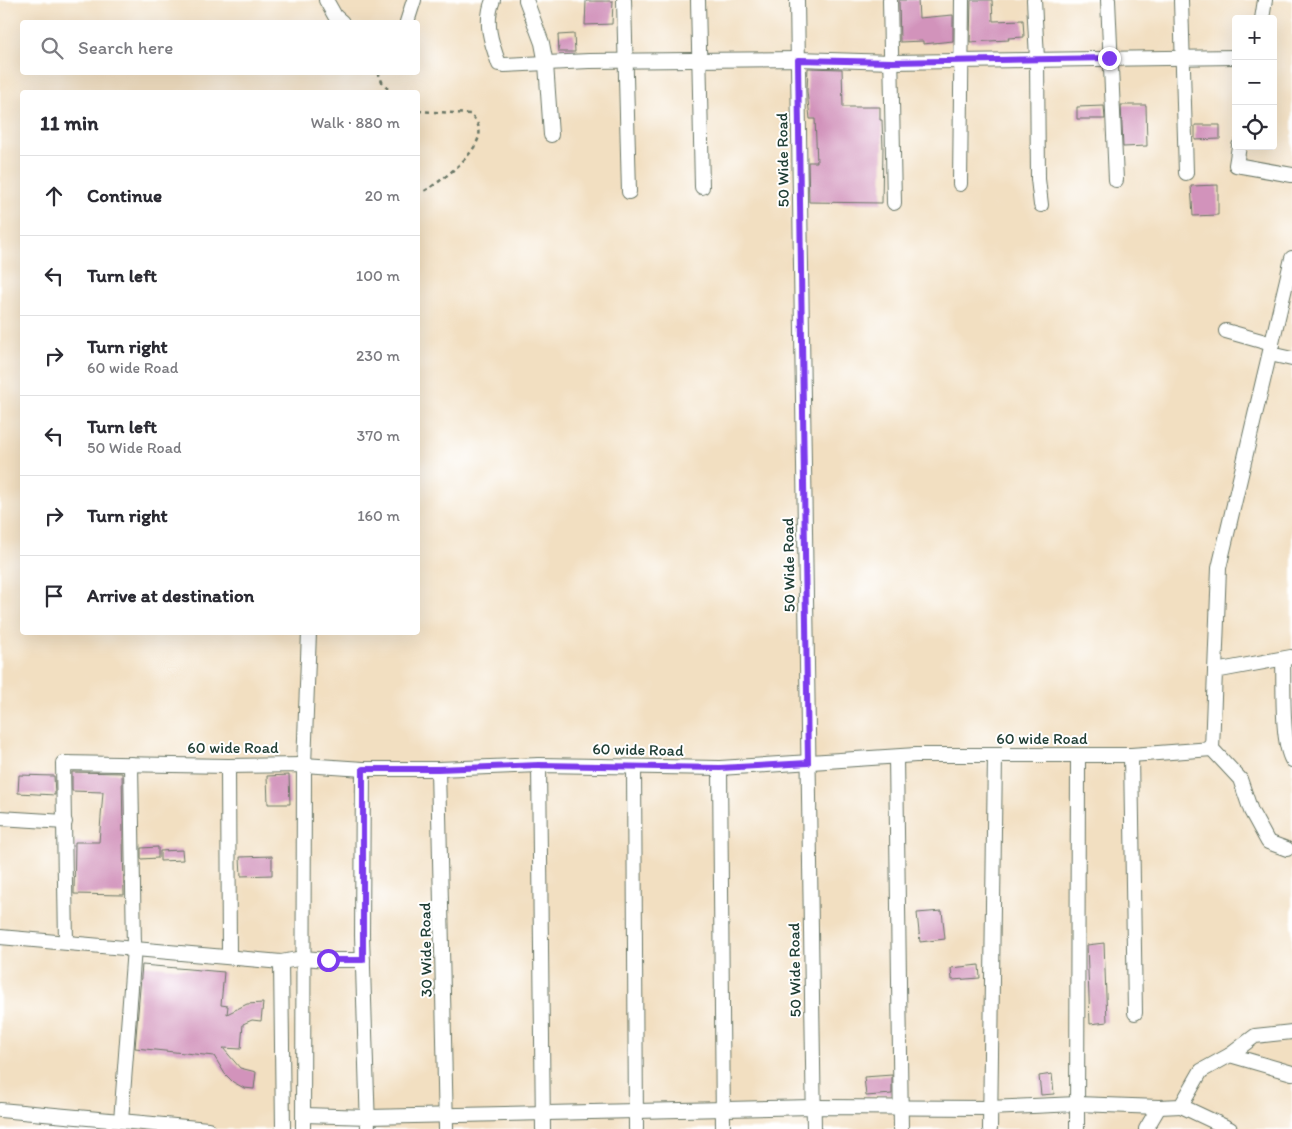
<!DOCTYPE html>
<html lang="en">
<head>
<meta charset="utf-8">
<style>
	:root { --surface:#fff; --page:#f2f2f3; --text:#2b2b33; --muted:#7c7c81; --line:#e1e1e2 }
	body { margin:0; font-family:Itim,sans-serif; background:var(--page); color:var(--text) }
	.controls { position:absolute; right:15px; top:15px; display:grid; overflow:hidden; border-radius:5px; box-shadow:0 5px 20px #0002 }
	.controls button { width:45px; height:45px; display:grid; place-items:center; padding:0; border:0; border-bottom:1px solid var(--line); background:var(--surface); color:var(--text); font:25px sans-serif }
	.stop { position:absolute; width:15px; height:15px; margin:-11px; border:4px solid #7c3aed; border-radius:50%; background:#fff }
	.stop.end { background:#7c3aed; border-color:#fff; box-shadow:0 1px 5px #0008 }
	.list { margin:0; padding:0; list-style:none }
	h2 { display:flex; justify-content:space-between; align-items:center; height:65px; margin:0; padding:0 20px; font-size:21px }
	h2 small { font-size:16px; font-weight:400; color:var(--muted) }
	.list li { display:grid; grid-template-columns:32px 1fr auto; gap:15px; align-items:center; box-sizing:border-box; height:80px; padding:0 20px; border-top:1px solid var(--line) }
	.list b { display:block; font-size:19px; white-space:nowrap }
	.list p { margin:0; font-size:16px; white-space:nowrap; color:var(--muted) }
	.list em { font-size:16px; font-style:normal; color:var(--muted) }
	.icon { flex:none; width:28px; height:28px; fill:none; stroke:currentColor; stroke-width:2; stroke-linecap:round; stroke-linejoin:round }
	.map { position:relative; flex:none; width:1292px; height:1129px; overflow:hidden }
	.search { position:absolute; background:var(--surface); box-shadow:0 5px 20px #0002; left:20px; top:20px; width:400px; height:55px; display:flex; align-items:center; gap:12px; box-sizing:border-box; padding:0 18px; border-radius:5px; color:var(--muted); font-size:19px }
	.panel { position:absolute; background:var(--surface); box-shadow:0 5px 20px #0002; left:20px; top:90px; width:400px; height:545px; border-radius:5px }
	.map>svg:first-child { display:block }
</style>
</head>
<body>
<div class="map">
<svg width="1292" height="1129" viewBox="0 0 1292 1129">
	<rect width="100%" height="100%" fill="#fff"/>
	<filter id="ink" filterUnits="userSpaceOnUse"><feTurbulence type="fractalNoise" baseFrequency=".02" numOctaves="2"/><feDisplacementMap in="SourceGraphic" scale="10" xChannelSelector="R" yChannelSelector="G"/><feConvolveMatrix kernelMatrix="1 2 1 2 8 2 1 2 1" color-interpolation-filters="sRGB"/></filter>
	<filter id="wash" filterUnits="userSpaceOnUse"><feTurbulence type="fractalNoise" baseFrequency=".0096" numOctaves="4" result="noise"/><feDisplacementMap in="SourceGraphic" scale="20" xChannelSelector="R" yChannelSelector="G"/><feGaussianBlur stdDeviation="1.12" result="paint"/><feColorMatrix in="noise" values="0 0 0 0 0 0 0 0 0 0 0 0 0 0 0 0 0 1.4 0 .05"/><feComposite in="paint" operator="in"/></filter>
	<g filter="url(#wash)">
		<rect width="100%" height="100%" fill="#f2dfc1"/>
		<g id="blocks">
			<g fill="#d293bb">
				<polygon points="899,0 918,0 919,18 953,15 953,41 923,44 923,41 900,42"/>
				<polygon points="971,0 992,0 993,21 1023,20 1024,37 1008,38 1009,40 970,42"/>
				<polygon points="586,1 613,1 612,24 585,25"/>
				<polygon points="574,34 575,52 559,52 558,35"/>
				<polygon points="808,68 842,69 843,107 880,107 880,120 882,120 883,148 882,203 809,202 808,162 817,162 815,119 810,119 807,91"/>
				<polygon points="1121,105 1146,105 1147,146 1123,147"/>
				<polygon points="1104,106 1105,119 1077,119 1077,107"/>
				<polygon points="1195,125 1220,125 1220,139 1195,140"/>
				<polygon points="1218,185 1218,215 1193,216 1191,186"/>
				<polygon points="72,772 122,773 124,895 74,894 75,842 99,842 103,792 72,791"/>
				<polygon points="19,775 54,776 55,795 18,793"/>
				<polygon points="289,775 290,804 268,804 267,776"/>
				<polygon points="158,847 158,858 141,859 141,848"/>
				<polygon points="182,850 183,860 160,861 160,851"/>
				<polygon points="272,856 272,875 241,876 240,857"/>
				<polygon points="942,911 945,939 920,942 917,913"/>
				<polygon points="1104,943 1107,1022 1090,1024 1087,945"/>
				<polygon points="142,965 224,972 221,1005 228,1006 227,1014 247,1004 263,1003 261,1021 252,1020 243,1024 241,1049 223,1048 240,1068 256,1072 254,1089 244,1088 233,1082 225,1074 214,1056 135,1048"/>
				<polygon points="979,965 980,978 952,980 951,968"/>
				<polygon points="1052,1074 1054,1094 1041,1095 1039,1076"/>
				<polygon points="892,1075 892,1094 866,1096 864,1077"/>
			</g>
		</g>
	</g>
	<g filter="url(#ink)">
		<use href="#blocks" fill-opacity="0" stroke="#697665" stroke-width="1"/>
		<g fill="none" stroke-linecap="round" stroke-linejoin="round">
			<g stroke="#697665" stroke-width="16">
				<g id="minor">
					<polyline points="326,0 335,16 342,22"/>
					<path d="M493,0C484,22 491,42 499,64L504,65L589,61L798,59L892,62L1236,57"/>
					<polyline points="526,0 542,43 546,64 551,135"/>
					<polyline points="624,0 629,192"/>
					<polyline points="698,0 702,187"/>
					<polyline points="797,0 814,1129"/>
					<polyline points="890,0 894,203"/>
					<polyline points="1034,0 1037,59 1038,179 1041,205"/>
					<polyline points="1108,0 1116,180"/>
					<polyline points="1181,0 1186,173"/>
					<polyline points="1262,19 1265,0"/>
					<polyline points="407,22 414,0"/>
					<polyline points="1239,146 1236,165 1292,175"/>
					<polyline points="960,184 962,0"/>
					<polyline points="1226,331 1272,344"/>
					<polyline points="1270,354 1292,359"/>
					<path d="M1283,659C1284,684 1281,740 1292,760"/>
					<polyline points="1215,671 1291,657"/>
					<polyline points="1131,755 1135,1013"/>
					<polyline points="896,757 901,1129"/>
					<polyline points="539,765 543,1129"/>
					<polyline points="228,766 229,957"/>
					<polyline points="634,767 636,1129"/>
					<polyline points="720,768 723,1129"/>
					<polyline points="363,769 362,935 368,1129"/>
					<polyline points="438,769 446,1129"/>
					<polyline points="0,818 65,822"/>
					<polyline points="1287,849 1268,842 1251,811 1240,779 1212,749 1219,568 1292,258"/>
					<polyline points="0,937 281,962 303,958 328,960 363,960"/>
					<polyline points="66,942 63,763 228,766 304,765 363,769 438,769 539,765 720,768 916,755 1131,755 1212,749"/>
					<polyline points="281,962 283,1129"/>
					<polyline points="1230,1055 1255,1036 1292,1032"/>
					<polyline points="1181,1106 1230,1129"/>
					<polyline points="0,1110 208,1129"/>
					<polyline points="304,1115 368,1117 813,1107 989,1108 1077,1104 1159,1107 1181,1106 1201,1071 1230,1055 1292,1073"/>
					<polyline points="121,1121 134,948 131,764"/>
					<polyline points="303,1129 304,765 309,632"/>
					<polyline points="990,1129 995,755"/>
					<polyline points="1077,1129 1078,756"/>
					<polyline points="1146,1129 1159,1107"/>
				</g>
			</g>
			<g stroke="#697665" stroke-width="2.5" stroke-dasharray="4 4" stroke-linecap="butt">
				<polyline points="378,72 383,84 391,92"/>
				<path d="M418,111L471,114C476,121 481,127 479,136C474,157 440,182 423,192"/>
			</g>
			<use href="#minor" stroke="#fff" stroke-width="14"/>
		</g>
	</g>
	<g fill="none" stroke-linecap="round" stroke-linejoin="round" filter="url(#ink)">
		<polyline stroke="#7c3aed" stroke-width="6" points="328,960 363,960 363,769 438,769 539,765 720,768 808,763 798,60 892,62 1109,58"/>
	</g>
	<g text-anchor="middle" stroke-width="4" stroke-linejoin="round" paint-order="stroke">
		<g font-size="16" fill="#1f3d34" stroke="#fff">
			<text transform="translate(782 160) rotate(-91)" y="6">50 Wide Road</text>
			<text transform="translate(788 565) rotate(-91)" y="6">50 Wide Road</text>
			<text x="1042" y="744">60 wide Road</text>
			<text x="233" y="753">60 wide Road</text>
			<text transform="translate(638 749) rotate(1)" y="6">60 wide Road</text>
			<text transform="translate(425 950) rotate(-91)" y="6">30 Wide Road</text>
			<text transform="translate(794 970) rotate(-91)" y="6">50 Wide Road</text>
		</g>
	</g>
</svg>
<div class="controls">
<button>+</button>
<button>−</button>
<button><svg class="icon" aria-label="locate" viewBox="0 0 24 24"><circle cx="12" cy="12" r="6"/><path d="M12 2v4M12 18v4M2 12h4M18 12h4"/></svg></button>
</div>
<div class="stop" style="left:328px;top:960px"></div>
<div class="stop end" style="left:1109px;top:58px"></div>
<div class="search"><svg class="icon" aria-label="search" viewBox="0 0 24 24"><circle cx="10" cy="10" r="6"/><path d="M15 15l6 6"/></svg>Search here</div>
<section class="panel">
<h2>11 min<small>Walk · 880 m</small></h2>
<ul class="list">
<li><svg class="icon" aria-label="ahead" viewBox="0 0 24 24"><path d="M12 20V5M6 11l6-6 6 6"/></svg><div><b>Continue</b></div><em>20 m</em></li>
<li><svg class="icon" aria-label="left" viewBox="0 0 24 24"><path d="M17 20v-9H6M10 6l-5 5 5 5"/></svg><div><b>Turn left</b></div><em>100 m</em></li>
<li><svg class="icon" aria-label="right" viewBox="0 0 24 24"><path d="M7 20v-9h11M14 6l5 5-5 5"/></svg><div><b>Turn right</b><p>60 wide Road</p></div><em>230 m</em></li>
<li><svg class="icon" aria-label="left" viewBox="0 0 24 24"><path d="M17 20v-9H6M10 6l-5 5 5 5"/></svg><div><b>Turn left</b><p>50 Wide Road</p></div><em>370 m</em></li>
<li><svg class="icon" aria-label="right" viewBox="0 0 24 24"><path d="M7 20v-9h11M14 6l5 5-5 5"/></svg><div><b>Turn right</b></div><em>160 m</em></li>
<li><svg class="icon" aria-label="arrive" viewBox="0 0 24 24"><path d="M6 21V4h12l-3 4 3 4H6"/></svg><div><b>Arrive at destination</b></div></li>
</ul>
</section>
</div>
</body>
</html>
